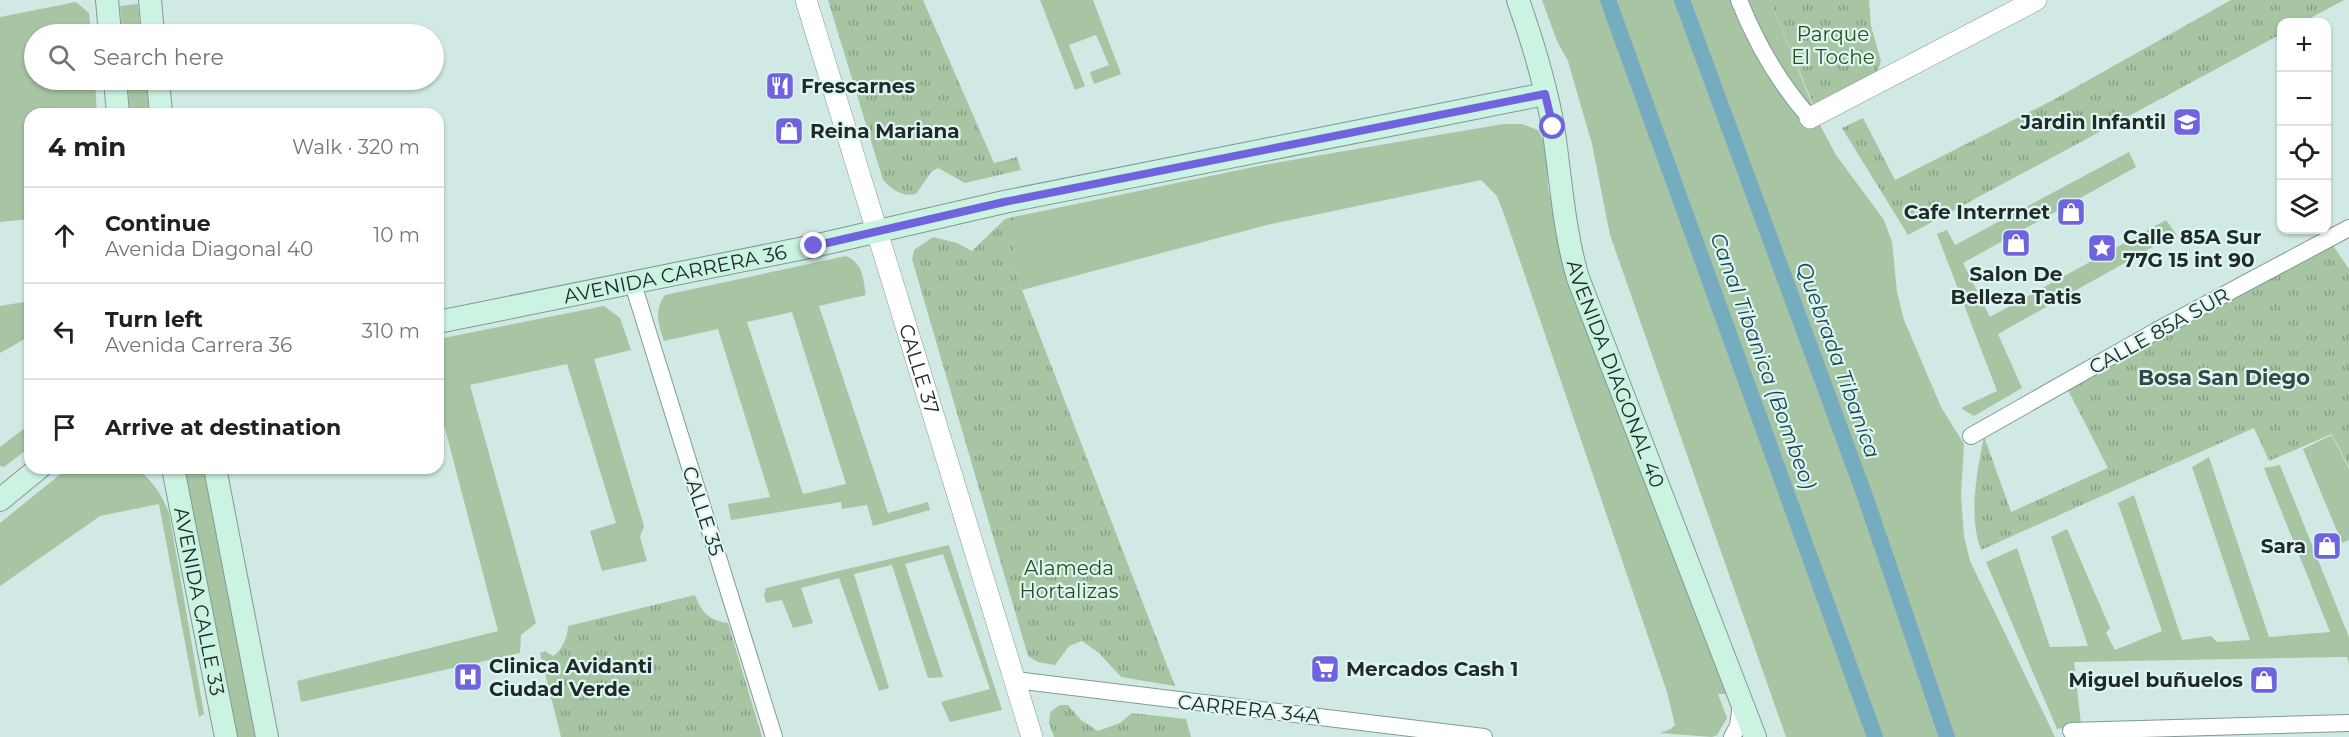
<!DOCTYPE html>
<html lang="en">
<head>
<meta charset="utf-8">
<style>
	:root { --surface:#fff; --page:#f6f6f6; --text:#202124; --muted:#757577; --line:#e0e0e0 }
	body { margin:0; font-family:Montserrat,sans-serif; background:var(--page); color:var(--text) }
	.controls { position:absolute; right:18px; top:18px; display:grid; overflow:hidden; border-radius:12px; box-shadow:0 2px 4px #0004 }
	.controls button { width:54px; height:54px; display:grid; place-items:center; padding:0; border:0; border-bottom:2px solid var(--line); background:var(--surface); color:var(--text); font:30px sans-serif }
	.stop { position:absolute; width:18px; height:18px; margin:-14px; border:4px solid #7064de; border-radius:50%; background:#fff }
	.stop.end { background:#7064de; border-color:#fff; box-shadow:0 2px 6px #0008 }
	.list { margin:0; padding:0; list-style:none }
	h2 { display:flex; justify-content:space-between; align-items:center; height:78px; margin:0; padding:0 24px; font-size:26px }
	h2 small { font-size:20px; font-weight:400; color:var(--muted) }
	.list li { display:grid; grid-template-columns:39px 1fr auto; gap:18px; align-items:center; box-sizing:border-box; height:96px; padding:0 24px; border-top:2px solid var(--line) }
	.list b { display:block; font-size:22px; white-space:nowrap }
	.list p { margin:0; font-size:20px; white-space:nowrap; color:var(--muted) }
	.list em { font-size:20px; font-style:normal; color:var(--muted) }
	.icon { flex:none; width:33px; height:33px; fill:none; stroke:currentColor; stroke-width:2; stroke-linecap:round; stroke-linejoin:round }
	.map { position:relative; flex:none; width:2349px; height:737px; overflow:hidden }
	.search { position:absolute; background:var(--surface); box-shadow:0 2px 4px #0004; left:24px; top:24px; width:420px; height:66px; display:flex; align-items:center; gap:15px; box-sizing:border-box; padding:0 21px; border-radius:33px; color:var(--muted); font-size:22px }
	.panel { position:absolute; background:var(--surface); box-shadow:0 2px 4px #0004; left:24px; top:108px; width:420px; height:366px; border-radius:18px }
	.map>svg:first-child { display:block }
</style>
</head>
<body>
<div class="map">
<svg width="2349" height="737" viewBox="0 0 2349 737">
	<defs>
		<pattern id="park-tufts" width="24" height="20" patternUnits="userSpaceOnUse" patternTransform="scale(1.5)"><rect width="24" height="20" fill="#a7c4a3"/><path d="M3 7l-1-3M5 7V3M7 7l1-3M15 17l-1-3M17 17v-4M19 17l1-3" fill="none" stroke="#889f85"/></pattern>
	</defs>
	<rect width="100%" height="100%" fill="#d1e9e4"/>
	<g fill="#a7c4a3" fill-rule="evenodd">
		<polygon points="1040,0 1093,0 1121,74 1094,84 1090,72 1109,65 1096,35 1069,45 1085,86 1075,90"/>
		<polygon points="1542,0 1770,0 1822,129 1836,155 1884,220 1892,242 1897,292 1904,320 1941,407 1964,444 1961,496 1964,536 1970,561 2055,737 1786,737 1610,235 1592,144 1568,61 1557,41"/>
		<polygon points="76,2 89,13 91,34 34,34 34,80 95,80 97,114 30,114 30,219 0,222 0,17"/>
		<polygon points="138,4 141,34 122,34 120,6"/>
		<polygon points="127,80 146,80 149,114 130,114"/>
		<polygon points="1503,124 1522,124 1538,130 1546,146 1548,188 1566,262 1727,694 1718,694 1727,718 1717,735 1712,737 1660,733 1671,729 1675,725 1667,692 1505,217 1497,196 1481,180 1267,225 1022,290 1013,260 1013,217 1263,165"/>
		<polygon points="2129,152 2136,167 1963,263 1990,317 2166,220 2176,234 1998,334 2022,388 1974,416 1961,408 1997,391 1937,234 1947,230 1955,245"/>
		<path d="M846,256C863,263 863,278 866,295L819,306L888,513L928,502L930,510L873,526L867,505L842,509L841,502L731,520L728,504L770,497L718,329L664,341C658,324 654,310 665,295ZM792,312L846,484L803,494L747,322Z"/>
		<polygon points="30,301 30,336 0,353 0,306"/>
		<polygon points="604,306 620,318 631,350 594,359 644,526 640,537 647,561 602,571 590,531 616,523 567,364 470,385 536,623 521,635 520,653 301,702 297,681 498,631 438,402 438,339"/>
		<polygon points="30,424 30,447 4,467 0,466 0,447"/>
		<polygon points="2332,435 2349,469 2349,540 2342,543 2303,449"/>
		<polygon points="2209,457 2269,637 2330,632 2264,468 2280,465 2349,637 2349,665 2347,657 2074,662 2081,724 2057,729 1986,562 2017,548 2050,647 2088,646 2051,537 2067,529 2110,628 2106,633 2115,650 2162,631 2118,503 2134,495 2182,640 2211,636 2217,642 2250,640 2192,467"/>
		<path d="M68,468H137C152,481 162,494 169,513L204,714L199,717L159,504L100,516L0,586V523Z"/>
		<polygon points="183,468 205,468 257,737 236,737"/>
		<polygon points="949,545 1002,710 950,722 941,702 990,689 943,554 905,564 943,677 928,678 892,565 854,574 889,688 879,691 839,578 801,588 813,623 793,628 782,600 766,603 764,595 766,588"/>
	</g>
	<g fill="url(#park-tufts)">
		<path d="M828,0H923L994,163L1017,157L1021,170L965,183L938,168L931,172L916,194C902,197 892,190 883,180Z"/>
		<polygon points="1770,0 1869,0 1871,26 1881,61 1877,72 1813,104"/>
		<polygon points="2231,0 2344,0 2303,22 2282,22 2281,34 1908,235 1842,128 1863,118 1895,180 2053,100"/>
		<polygon points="1013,217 1013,260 1022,290 1175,686 1121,677 1099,653 1082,641 1069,646 1055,665 1038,662 1028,656 912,259 914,250 933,237 957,243 972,251 1005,219"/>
		<path d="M2332,244L2349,269V467L2332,434L2269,461L2254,428L1981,550C1968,514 1977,473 1984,436L2011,512L2108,468L2068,390Z"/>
		<path d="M695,595C702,613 709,620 728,623L762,737H561L540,653L545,651L553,656C562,651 568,636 568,626Z"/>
		<polygon points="1060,705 1068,705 1081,720 1098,731 1120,723 1132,713 1186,719 1191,737 1054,737 1049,723 1050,712"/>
	</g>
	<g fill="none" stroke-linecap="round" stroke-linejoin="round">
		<g stroke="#75acc0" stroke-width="16">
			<polyline points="1608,0 1875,737"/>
			<polyline points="1682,0 1865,496 1947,737"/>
		</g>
		<g stroke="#839995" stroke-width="18">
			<g id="minor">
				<path d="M1739,0C1756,43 1779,83 1810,118"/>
				<polyline points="633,284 774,737"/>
				<polyline points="1971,436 2156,331 2349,228"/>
				<polyline points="1015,680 1484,737"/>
				<polyline points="2071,731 2349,723"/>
				<polyline points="1732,737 1738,726 1741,704"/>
			</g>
		</g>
		<g stroke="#839995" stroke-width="22">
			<g id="tertiary">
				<path id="s1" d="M806,0L1032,737"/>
				<polyline points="1810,118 2036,0"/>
			</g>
		</g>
		<g stroke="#839995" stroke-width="24">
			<g id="secondary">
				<polyline points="107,0 110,34"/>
				<polyline points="150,0 153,34"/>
				<path id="s2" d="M1518,0C1533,43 1547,87 1554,133C1561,181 1564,231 1578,278L1755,737"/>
				<polyline points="115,80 118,114"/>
				<polyline points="158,80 161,114"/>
				<path id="s3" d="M438,322L814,246L1004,202L1545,94"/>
				<path id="s4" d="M173,468L226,737"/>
				<polyline points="215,468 267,737"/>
				<polyline points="0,500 39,468"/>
			</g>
		</g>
		<use href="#minor" stroke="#fff" stroke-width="16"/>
		<use href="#tertiary" stroke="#fff" stroke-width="21"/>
		<use href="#secondary" stroke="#cbf3e2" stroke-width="22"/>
	</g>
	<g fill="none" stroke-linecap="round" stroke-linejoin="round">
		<polyline stroke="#7064de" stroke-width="8" points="814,246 1004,202 1545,94 1553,127"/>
	</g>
	<defs>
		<g id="restaurant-square" transform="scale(1.5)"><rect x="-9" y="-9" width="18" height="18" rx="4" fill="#7064de" stroke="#def6f1"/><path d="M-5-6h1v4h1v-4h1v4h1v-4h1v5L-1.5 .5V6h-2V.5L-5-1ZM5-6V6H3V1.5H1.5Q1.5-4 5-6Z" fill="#fff"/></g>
		<g id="school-square" transform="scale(1.5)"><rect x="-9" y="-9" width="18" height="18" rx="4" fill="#7064de" stroke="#def6f1"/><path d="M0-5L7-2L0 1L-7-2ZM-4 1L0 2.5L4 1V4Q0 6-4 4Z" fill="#fff"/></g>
		<g id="shop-square" transform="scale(1.5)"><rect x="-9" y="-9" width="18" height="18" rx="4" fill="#7064de" stroke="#def6f1"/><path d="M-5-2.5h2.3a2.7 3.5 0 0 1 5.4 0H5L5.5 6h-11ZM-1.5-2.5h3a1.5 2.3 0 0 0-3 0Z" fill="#fff"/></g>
		<g id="sight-square" transform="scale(1.5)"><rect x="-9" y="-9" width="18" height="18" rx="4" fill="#7064de" stroke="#def6f1"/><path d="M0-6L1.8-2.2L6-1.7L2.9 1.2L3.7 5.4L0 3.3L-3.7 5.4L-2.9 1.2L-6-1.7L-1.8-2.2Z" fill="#fff"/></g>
		<g id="supermarket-square" transform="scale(1.5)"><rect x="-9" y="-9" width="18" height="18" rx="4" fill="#7064de" stroke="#def6f1"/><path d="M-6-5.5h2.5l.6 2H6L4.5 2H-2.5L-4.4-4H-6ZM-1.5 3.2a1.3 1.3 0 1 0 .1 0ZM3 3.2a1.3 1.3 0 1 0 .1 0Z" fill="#fff"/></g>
		<g id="hospital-square" transform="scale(1.5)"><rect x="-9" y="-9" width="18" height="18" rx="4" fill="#7064de" stroke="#def6f1"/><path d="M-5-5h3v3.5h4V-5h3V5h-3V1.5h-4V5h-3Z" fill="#fff"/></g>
	</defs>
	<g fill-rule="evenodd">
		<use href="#restaurant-square" x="780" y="86"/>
		<use href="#school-square" x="2187" y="122"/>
		<use href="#shop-square" x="789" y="131"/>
		<use href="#shop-square" x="2071" y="212"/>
		<use href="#shop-square" x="2016" y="243"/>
		<use href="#sight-square" x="2102" y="248"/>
		<use href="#shop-square" x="2327" y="546"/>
		<use href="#supermarket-square" x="1325" y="669"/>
		<use href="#hospital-square" x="468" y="677"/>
		<use href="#shop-square" x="2264" y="680"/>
	</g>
	<g text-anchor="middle" stroke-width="4.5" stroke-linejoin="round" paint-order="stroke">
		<g font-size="20" fill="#23511e" stroke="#def6f1">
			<text x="1833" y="41">Parque<tspan x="1833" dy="23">El Toche</tspan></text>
			<text x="1069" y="575">Alameda<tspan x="1069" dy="23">Hortalizas</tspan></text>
		</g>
		<g font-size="20" font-weight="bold" fill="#212a28" stroke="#def6f1" text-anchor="start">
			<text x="801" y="93">Frescarnes</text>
			<text x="2166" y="129" text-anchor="end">Jardin Infantil</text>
			<text x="810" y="138">Reina Mariana</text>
			<text x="2050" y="219" text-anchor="end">Cafe Interrnet</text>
			<text x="2123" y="244">Calle 85A Sur<tspan x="2123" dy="23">77G 15 int 90</tspan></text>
			<text x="2016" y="281" text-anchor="middle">Salon De<tspan x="2016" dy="23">Belleza Tatis</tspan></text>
			<text x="2306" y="553" text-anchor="end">Sara</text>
			<text x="489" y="673">Clinica Avidanti<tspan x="489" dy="23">Ciudad Verde</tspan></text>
			<text x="1346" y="676">Mercados Cash 1</text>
			<text x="2243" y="687" text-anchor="end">Miguel buñuelos</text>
		</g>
		<g font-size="20" fill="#212a28" stroke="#def6f1">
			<text dy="7" stroke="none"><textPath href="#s3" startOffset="242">AVENIDA CARRERA 36</textPath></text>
			<text transform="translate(2159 331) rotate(-29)" y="7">CALLE 85A SUR</text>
			<text dy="7" stroke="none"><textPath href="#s1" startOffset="386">CALLE 37</textPath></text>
			<text dy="7" stroke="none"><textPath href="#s2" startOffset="388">AVENIDA DIAGONAL 40</textPath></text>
			<text transform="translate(703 511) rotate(72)" y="7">CALLE 35</text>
			<text dy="7" stroke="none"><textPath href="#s4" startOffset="136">AVENIDA CALLE 33</textPath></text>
			<text transform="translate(1249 709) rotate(6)" y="7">CARRERA 34A</text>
		</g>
		<g font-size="21" font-style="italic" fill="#174757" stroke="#def6f1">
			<text transform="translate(1838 360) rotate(70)" y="7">Quebrada Tibaníca</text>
			<text transform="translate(1763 361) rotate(70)" y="7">Canal Tibanica (Bombeo)</text>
		</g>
		<g font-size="21" font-weight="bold" fill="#344945" stroke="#def6f1">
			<text x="2224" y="385">Bosa San Diego</text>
		</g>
	</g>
</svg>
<div class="controls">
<button>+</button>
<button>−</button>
<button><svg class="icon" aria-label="locate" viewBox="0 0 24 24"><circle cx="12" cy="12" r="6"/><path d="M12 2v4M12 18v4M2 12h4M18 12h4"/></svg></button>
<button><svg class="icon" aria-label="layers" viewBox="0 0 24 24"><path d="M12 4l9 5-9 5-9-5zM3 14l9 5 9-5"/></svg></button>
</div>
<div class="stop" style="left:1553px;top:127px"></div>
<div class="stop end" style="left:814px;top:246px"></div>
<div class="search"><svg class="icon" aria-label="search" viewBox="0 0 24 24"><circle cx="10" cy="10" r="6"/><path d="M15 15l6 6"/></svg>Search here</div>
<section class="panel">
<h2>4 min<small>Walk · 320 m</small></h2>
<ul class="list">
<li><svg class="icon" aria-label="ahead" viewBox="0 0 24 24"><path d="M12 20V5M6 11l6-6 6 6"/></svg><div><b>Continue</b><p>Avenida Diagonal 40</p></div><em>10 m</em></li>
<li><svg class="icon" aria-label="left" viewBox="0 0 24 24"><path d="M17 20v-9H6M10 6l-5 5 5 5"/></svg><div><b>Turn left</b><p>Avenida Carrera 36</p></div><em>310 m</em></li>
<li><svg class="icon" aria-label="arrive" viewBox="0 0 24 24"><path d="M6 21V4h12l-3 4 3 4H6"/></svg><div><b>Arrive at destination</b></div></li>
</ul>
</section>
</div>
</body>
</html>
